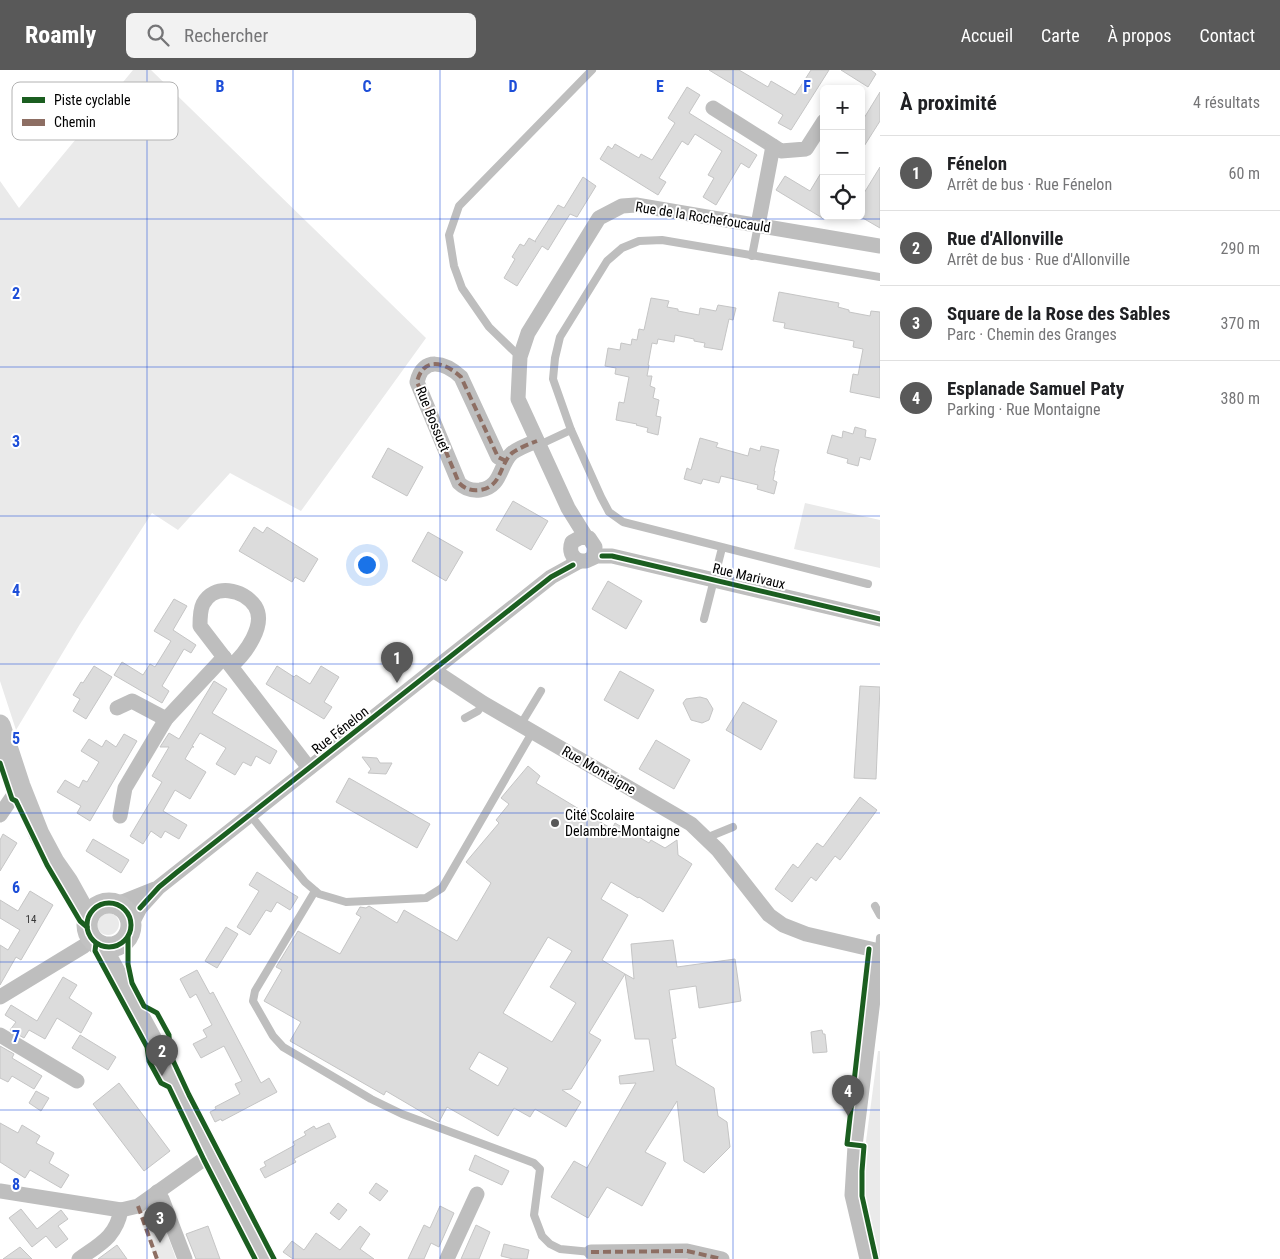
<!DOCTYPE html>
<html lang="fr">
<head>
<meta charset="utf-8">
<style>
	:root { --surface:#fff; --page:#f2f2f2; --text:#202124; --muted:#757577; --line:#e0e0e0; --accent:#595959 }
	body { margin:0; font-family:"Roboto Condensed",sans-serif; background:var(--page); color:var(--text) }
	.controls { position:absolute; right:15px; top:15px; display:grid; overflow:hidden; border-radius:8px; box-shadow:0 2px 8px #0003 }
	.controls button { width:45px; height:45px; display:grid; place-items:center; padding:0; border:0; border-bottom:1px solid var(--line); background:var(--surface); color:var(--text); font:25px sans-serif }
	.you { position:absolute; left:366px; top:494px; width:18px; height:18px; margin:-12px; border:4px solid #fff; border-radius:50%; background:#1a73e8; box-shadow:0 0 0 8px #1a73e833 }
	.badge { display:grid; place-items:center; width:32px; height:32px; border-radius:50%; background:var(--accent); color:#fff; font-size:16px; font-weight:700 }
	.pin { position:absolute; translate:-50% -41px; filter:drop-shadow(0 1px 2px #0008) }
	.pin::after { content:''; position:absolute; top:26px; width:18px; height:15px; background:inherit; clip-path:polygon(0 0,100% 0,50% 100%) }
	.list { margin:0; padding:0; list-style:none }
	h2 { display:flex; justify-content:space-between; align-items:center; height:65px; margin:0; padding:0 20px; font-size:21px }
	h2 small { font-size:16px; font-weight:400; color:var(--muted) }
	.list li { display:grid; grid-template-columns:32px 1fr auto; gap:15px; align-items:center; box-sizing:border-box; height:75px; padding:0 20px; border-top:1px solid var(--line) }
	.list b { display:block; font-size:19px; white-space:nowrap }
	.list p { margin:0; font-size:16px; white-space:nowrap; color:var(--muted) }
	.list em { font-size:16px; font-style:normal; color:var(--muted) }
	.icon { flex:none; width:28px; height:28px; fill:none; stroke:currentColor; stroke-width:2; stroke-linecap:round; stroke-linejoin:round }
	.map { position:relative; flex:none; width:880px; height:1189px; overflow:hidden }
	header { display:flex; align-items:center; gap:30px; box-sizing:border-box; height:70px; padding:0 25px; background:var(--accent); color:#fff }
	header strong { font-size:24px }
	nav { display:flex; gap:28px; margin-inline-start:auto; font-size:18px }
	.search { width:350px; height:45px; background:var(--page); display:flex; align-items:center; gap:12px; box-sizing:border-box; padding:0 18px; border-radius:8px; color:var(--muted); font-size:19px }
	main { display:flex }
	aside { flex:1; background:var(--surface) }
	.map>svg:first-child { display:block }
</style>
</head>
<body>
<header>
<strong>Roamly</strong>
<div class="search"><svg class="icon" aria-label="search" viewBox="0 0 24 24"><circle cx="10" cy="10" r="6"/><path d="M15 15l6 6"/></svg>Rechercher</div>
<nav><a>Accueil</a><a>Carte</a><a>À propos</a><a>Contact</a></nav>
</header>
<main>
<div class="map">
<svg width="880" height="1189" viewBox="0 0 880 1189">
	<rect width="100%" height="100%" fill="#fff"/>
	<g fill="#eaeaea">
		<polygon points="133,0 151,0 426,268 301,441 230,403 178,460 152,443 80,554 16,660 0,611 0,111 19,138"/>
		<polygon points="805,433 880,450 880,498 794,479"/>
		<circle cx="108" cy="854" r="11"/>
		<polygon points="878,981 880,981 880,1189 877,1189 863,1131 863,1094"/>
		<polygon points="160,1144 176,1189 155,1189 143,1156"/>
	</g>
	<g fill="#dcdcdc" stroke="#c5c5c5" fill-rule="evenodd">
		<polygon points="709,0 739,0 768,17 771,11 795,25 811,0 829,0 791,60 778,53 783,45"/>
		<polygon points="841,0 871,0 876,4 868,17"/>
		<polygon points="687,17 700,25 689,43 757,85 749,98 741,93 716,135 703,127 714,108 708,105 722,81 695,64 688,75 682,71 659,108 666,112 658,125 600,89 608,76 612,79 615,74 639,88 641,84 652,90 675,53 668,48"/>
		<polygon points="880,22 880,51 861,81 861,53"/>
		<polygon points="880,97 880,158 861,147 861,128"/>
		<polygon points="824,98 824,149 776,120 785,106 810,121"/>
		<polygon points="583,107 596,116 577,147 570,144 548,180 542,176 517,216 504,208 515,189 512,187 520,174 524,176 529,168 536,172 535,171 558,135 564,138"/>
		<polygon points="779,222 839,233 838,237 849,240 849,242 870,246 871,241 880,242 880,328 850,322 853,304 858,305 863,279 853,277 854,271 784,258 785,253 773,251"/>
		<polygon points="651,228 669,231 667,237 678,239 678,241 699,245 700,238 716,241 718,235 736,238 733,250 729,249 722,280 704,277 705,273 694,271 694,269 675,265 674,272 658,269 657,274 652,273 648,295 649,295 647,306 652,306 650,316 655,318 653,328 659,330 656,346 661,347 658,365 647,362 648,358 636,355 637,354 616,350 619,332 624,333 629,307 615,304 616,298 605,296 608,278 620,280 621,273 631,275 632,269 637,270 639,259 644,260"/>
		<polygon points="855,357 866,360 865,367 876,369 870,390 860,387 858,396 847,393 848,389 827,383 832,365 842,368 843,361 853,364"/>
		<polygon points="700,368 718,373 716,377 748,386 750,378 760,381 761,376 779,380 774,401 775,401 773,410 777,412 774,424 757,419 758,415 721,406 719,413 703,409 701,414 684,409 687,398 691,400"/>
		<polygon points="388,378 423,397 407,426 372,407"/>
		<polygon points="513,431 548,451 531,480 496,460"/>
		<polygon points="254,457 263,463 267,457 318,489 304,512 295,507 292,512 239,481"/>
		<polygon points="428,462 463,482 446,511 412,491"/>
		<polygon points="608,511 642,531 626,559 592,539"/>
		<polygon points="174,529 187,536 173,560 196,575 191,583 184,579 162,616 169,621 162,633 114,605 122,592 143,605 150,594 155,597 171,571 154,561"/>
		<polygon points="94,596 112,607 86,649 73,641 80,629 73,625 81,612 83,613"/>
		<polygon points="277,596 294,607 296,605 310,614 321,596 339,607 324,632 332,637 324,649 266,614"/>
		<polygon points="620,601 654,620 638,649 604,630"/>
		<polygon points="214,611 227,619 212,643 277,681 270,694 256,686 251,696 243,692 235,705 216,694 226,678 200,663 192,676 194,677 192,677 185,689 206,702 190,729 175,720 163,741 187,755 179,769 165,761 161,768 151,761 143,774 130,766 162,712 152,706 169,677 160,677 169,663 179,669"/>
		<polygon points="860,616 880,617 876,709 854,708"/>
		<polygon points="700,627 707,629 713,639 709,650 702,653 691,650 683,633 686,629"/>
		<polygon points="743,632 777,651 761,680 726,660"/>
		<polygon points="124,664 137,671 90,751 77,743 81,736 57,722 65,710 79,718 83,710 87,712 99,692 81,681 89,669 102,677 106,670 116,677"/>
		<polygon points="656,670 690,690 674,719 639,699"/>
		<polygon points="362,687 377,688 380,693 392,693 386,704 368,703 371,699"/>
		<path d="M528,696L540,706L536,713L612,759L615,753L649,773L651,770L665,778L677,770L678,785L692,794L663,842L639,827L638,828L611,812L601,829L628,845L602,890L625,904L589,963L601,970L571,1019L562,1020L581,1032L566,1057L535,1039L530,1047L514,1038L498,1066L447,1037L439,1052L437,1051L386,1021L384,1025L290,971L301,952L264,931L282,900L276,897L298,861L340,884L361,847L356,844L360,837L366,838L369,836L397,853L404,840L457,871L491,813L466,792L499,753L496,750L509,734L501,728ZM548,867L572,881L550,917L576,933L552,972L503,943ZM479,982L508,998L498,1016L469,999Z"/>
		<polygon points="349,708 430,754 417,778 336,732"/>
		<polygon points="860,727 877,740 840,790 835,786 816,811 811,807 792,832 775,819 793,794 798,798 817,773 823,777"/>
		<polygon points="3,764 17,773 0,801 0,770"/>
		<polygon points="93,769 129,790 121,803 86,781"/>
		<polygon points="257,802 298,827 290,840 277,832 271,842 266,840 250,865 237,857 259,821 249,815"/>
		<polygon points="30,821 53,835 21,890 16,887 0,915 0,875 8,880 20,860 0,848 0,830 18,841"/>
		<polygon points="226,857 238,864 217,898 205,891"/>
		<polygon points="673,870 677,897 735,889 741,931 699,938 696,916 669,920 676,968 672,969 676,995 714,1018 718,1046 727,1052 730,1077 704,1103 684,1091 677,1031 645,1082 666,1093 642,1136 607,1117 588,1148 551,1127 574,1091 587,1098 636,1013 620,1014 619,1006 654,1001 649,969 635,969 625,904 634,909 631,874"/>
		<polygon points="197,900 210,924 213,922 261,1013 269,1008 277,1022 222,1051 221,1049 215,1052 210,1042 216,1039 215,1037 240,1024 235,1014 242,1011 224,976 201,988 193,974 207,967 203,960 212,955 196,924 190,928 180,909"/>
		<polygon points="63,907 77,915 69,928 92,943 81,963 57,948 45,969 29,960 24,968 10,960 16,952 5,945 11,935 37,951"/>
		<polygon points="822,960 823,964 825,964 827,982 813,983 811,962"/>
		<polygon points="80,965 116,987 108,1000 72,978"/>
		<polygon points="0,976 14,984 12,988 42,1006 34,1019 12,1006 8,1012 0,1008"/>
		<polygon points="119,1013 170,1081 144,1101 93,1034"/>
		<polygon points="36,1021 49,1028 41,1041 29,1033"/>
		<polygon points="0,1053 18,1063 22,1055 40,1066 36,1073 54,1083 49,1093 69,1105 61,1118 30,1100 25,1108 0,1092"/>
		<polygon points="329,1053 336,1067 294,1089 296,1092 265,1108 260,1099 266,1096 264,1092 295,1075 293,1072 306,1065 304,1062 314,1056 316,1059"/>
		<polygon points="475,1085 509,1101 502,1115 469,1100"/>
		<polygon points="376,1113 388,1121 380,1131 369,1123"/>
		<polygon points="338,1133 347,1140 339,1150 330,1143"/>
		<polygon points="440,1136 454,1143 439,1177 431,1173 424,1189 408,1189 424,1155 430,1158"/>
		<polygon points="21,1139 37,1159 61,1140 68,1149 58,1156 68,1169 56,1178 46,1166 32,1177 9,1148"/>
		<polygon points="476,1155 490,1162 479,1189 461,1189"/>
		<polygon points="208,1156 220,1189 196,1189 186,1164"/>
		<polygon points="360,1156 370,1164 360,1179 374,1189 293,1189 283,1182 292,1171 304,1180 316,1163 340,1180"/>
		<polygon points="504,1174 529,1180 527,1189 513,1189 501,1186"/>
		<polygon points="117,1175 127,1189 98,1189"/>
		<polygon points="20,1177 32,1189 3,1189"/>
	</g>
	<g fill="none" stroke-linecap="round" stroke-linejoin="round">
		<g stroke="#bebebe" stroke-width="8">
			<polyline points="752,186 758,155"/>
			<polyline points="520,287 489,257 462,218 454,196 449,165 459,136 592,0"/>
			<polyline points="539,375 571,360"/>
			<polyline points="868,514 623,452 609,442 601,427 571,360 553,309 555,288 560,267 607,191 622,178 639,171 662,170 880,207"/>
			<polyline points="704,549 722,478"/>
			<polyline points="465,648 478,641 483,633"/>
			<polyline points="521,654 541,621"/>
			<polyline points="250,745 305,812 319,824 346,832 426,828 442,818 533,661"/>
			<polyline points="706,768 733,757"/>
			<polyline points="315,821 255,921 253,931 273,966 283,977 371,1029 402,1044 534,1093 540,1099 534,1145 542,1166 550,1174 560,1179 591,1182"/>
			<polyline points="875,836 880,845"/>
			<polyline points="879,881 880,868"/>
		</g>
		<g stroke="#bebebe" stroke-width="15">
			<polyline points="713,38 781,81 806,79 824,51"/>
			<polyline points="758,155 773,76"/>
			<path d="M506,391L498,387L461,307C445,292 423,286 417,312L459,413C465,419 471,421 480,420C502,417 499,395 512,383C519,378 529,374 537,371"/>
			<polyline points="586,467 568,438 518,329 520,287 528,263 599,148 622,136 636,135 880,176"/>
			<path d="M592,488L594,484L595,477L589,468L581,467L572,472C569,480 571,488 580,491H586L597,486H612L880,549"/>
			<path d="M231,596C245,584 267,555 255,536C243,519 214,513 203,534C200,540 200,549 200,556L309,698"/>
			<polyline points="433,600 483,633 691,754 718,780 769,845 783,855 806,864 879,881 855,1076 852,1125 867,1189"/>
			<polyline points="117,638 132,631 166,649"/>
			<polyline points="0,745 20,716"/>
			<polyline points="120,746 125,718 166,649 224,587"/>
			<polyline points="115,834 125,831 155,819"/>
			<polyline points="131,855 140,838 159,817 551,507 580,491"/>
			<polyline points="0,927 84,876 91,869"/>
			<polyline points="0,965 77,1011"/>
			<polyline points="0,1121 121,1140 138,1136 211,1084"/>
			<polyline points="157,1122 162,1129 185,1189"/>
			<polyline points="591,1182 687,1181 722,1189"/>
			<path d="M79,1189C100,1174 116,1167 121,1140"/>
			<polyline points="447,1189 477,1124"/>
		</g>
		<g stroke="#c1c1c1" stroke-width="21">
			<polyline points="0,655 20,716 39,764 54,792 68,812 88,848"/>
			<circle cx="109" cy="855" r="22"/>
			<polyline points="101,876 165,994 266,1189"/>
		</g>
		<g stroke="#8d6e63" stroke-width="4" stroke-dasharray="8 4" stroke-linecap="butt">
			<path d="M506,391L498,387L461,307C445,292 423,286 417,312L459,413C465,419 471,421 480,420C502,417 499,395 512,383C519,378 529,374 537,371"/>
			<polyline points="138,1136 157,1189"/>
			<polyline points="591,1182 687,1181 722,1189"/>
		</g>
		<g stroke="#fff" stroke-width="8">
			<g id="cycleway">
				<polyline points="602,486 612,486 880,549"/>
				<polyline points="0,693 12,729 16,731 47,795 80,851 87,857"/>
				<circle cx="109" cy="855" r="22"/>
				<polyline points="140,838 159,817 176,803 551,507 573,495"/>
				<polyline points="128,867 128,894 132,913 144,936 157,943 169,965 170,984 189,1025 274,1189"/>
				<polyline points="96,873 95,881 147,977 149,991 161,1013 169,1017 204,1090 255,1189"/>
				<polyline points="869,879 847,1074 864,1076 862,1101 862,1126 876,1189"/>
			</g>
		</g>
		<use href="#cycleway" stroke="#1b5e20" stroke-width="5"/>
	</g>
	<path fill="none" stroke="#1d4ed8" stroke-width="1" stroke-opacity="0.55" d="M147,0V1189M293,0V1189M440,0V1189M587,0V1189M733,0V1189M0,149H880M0,297H880M0,446H880M0,594H880M0,743H880M0,892H880M0,1040H880"/>
	<circle fill="#595959" stroke="#fff" stroke-width="2" cx="555" cy="753" r="5"/>
	<g text-anchor="middle" stroke-width="4" stroke-linejoin="round" paint-order="stroke">
		<g font-size="11" fill="#373737">
			<text x="31" y="853">14</text>
		</g>
		<g font-size="14" fill="#000" stroke="#fff">
			<text transform="translate(703 147) rotate(9)" y="5">Rue de la Rochefoucauld</text>
			<text transform="translate(433 349) rotate(68)" y="5">Rue Bossuet</text>
			<text transform="translate(749 506) rotate(13)" y="5">Rue Marivaux</text>
			<text transform="translate(340 660) rotate(-38)" y="5">Rue Fénelon</text>
			<text transform="translate(599 700) rotate(30)" y="5">Rue Montaigne</text>
		</g>
		<g font-size="14" fill="#000" stroke="#fff" text-anchor="start">
			<text x="565" y="750">Cité Scolaire<tspan x="565" dy="16">Delambre-Montaigne</tspan></text>
		</g>
	</g>
	<rect x="12" y="12" width="166" height="58" rx="8" fill="#fff" stroke="#b2b2b2" stroke-width="1"/>
	<rect x="22" y="27" width="23" height="6" fill="#1b5e20"/>
	<rect x="22" y="49" width="23" height="7" fill="#8d6e63"/>
	<g font-size="14" fill="#000">
		<text x="54" y="35">Piste cyclable</text>
		<text x="54" y="57">Chemin</text>
	</g>
	<g font-size="16" text-anchor="middle" font-weight="bold" fill="#1d4ed8" stroke="#fff" stroke-width="4" stroke-linejoin="round" paint-order="stroke">
		<text x="220" y="22">B</text>
		<text x="367" y="22">C</text>
		<text x="513" y="22">D</text>
		<text x="660" y="22">E</text>
		<text x="807" y="22">F</text>
		<text x="16" y="229">2</text>
		<text x="16" y="377">3</text>
		<text x="16" y="526">4</text>
		<text x="16" y="674">5</text>
		<text x="16" y="823">6</text>
		<text x="16" y="972">7</text>
		<text x="16" y="1120">8</text>
	</g>
</svg>
<div class="controls">
<button>+</button>
<button>−</button>
<button><svg class="icon" aria-label="locate" viewBox="0 0 24 24"><circle cx="12" cy="12" r="6"/><path d="M12 2v4M12 18v4M2 12h4M18 12h4"/></svg></button>
</div>
<div class="you"></div>
<div class="pin badge" style="left:397px;top:613px">1</div>
<div class="pin badge" style="left:162px;top:1006px">2</div>
<div class="pin badge" style="left:160px;top:1173px">3</div>
<div class="pin badge" style="left:848px;top:1046px">4</div>
</div>
<aside>
<h2>À proximité<small>4 résultats</small></h2>
<ul class="list">
<li><span class="badge">1</span><div><b>Fénelon</b><p>Arrêt de bus · Rue Fénelon</p></div><em>60 m</em></li>
<li><span class="badge">2</span><div><b>Rue d'Allonville</b><p>Arrêt de bus · Rue d'Allonville</p></div><em>290 m</em></li>
<li><span class="badge">3</span><div><b>Square de la Rose des Sables</b><p>Parc · Chemin des Granges</p></div><em>370 m</em></li>
<li><span class="badge">4</span><div><b>Esplanade Samuel Paty</b><p>Parking · Rue Montaigne</p></div><em>380 m</em></li>
</ul>
</aside>
</main>
</body>
</html>
